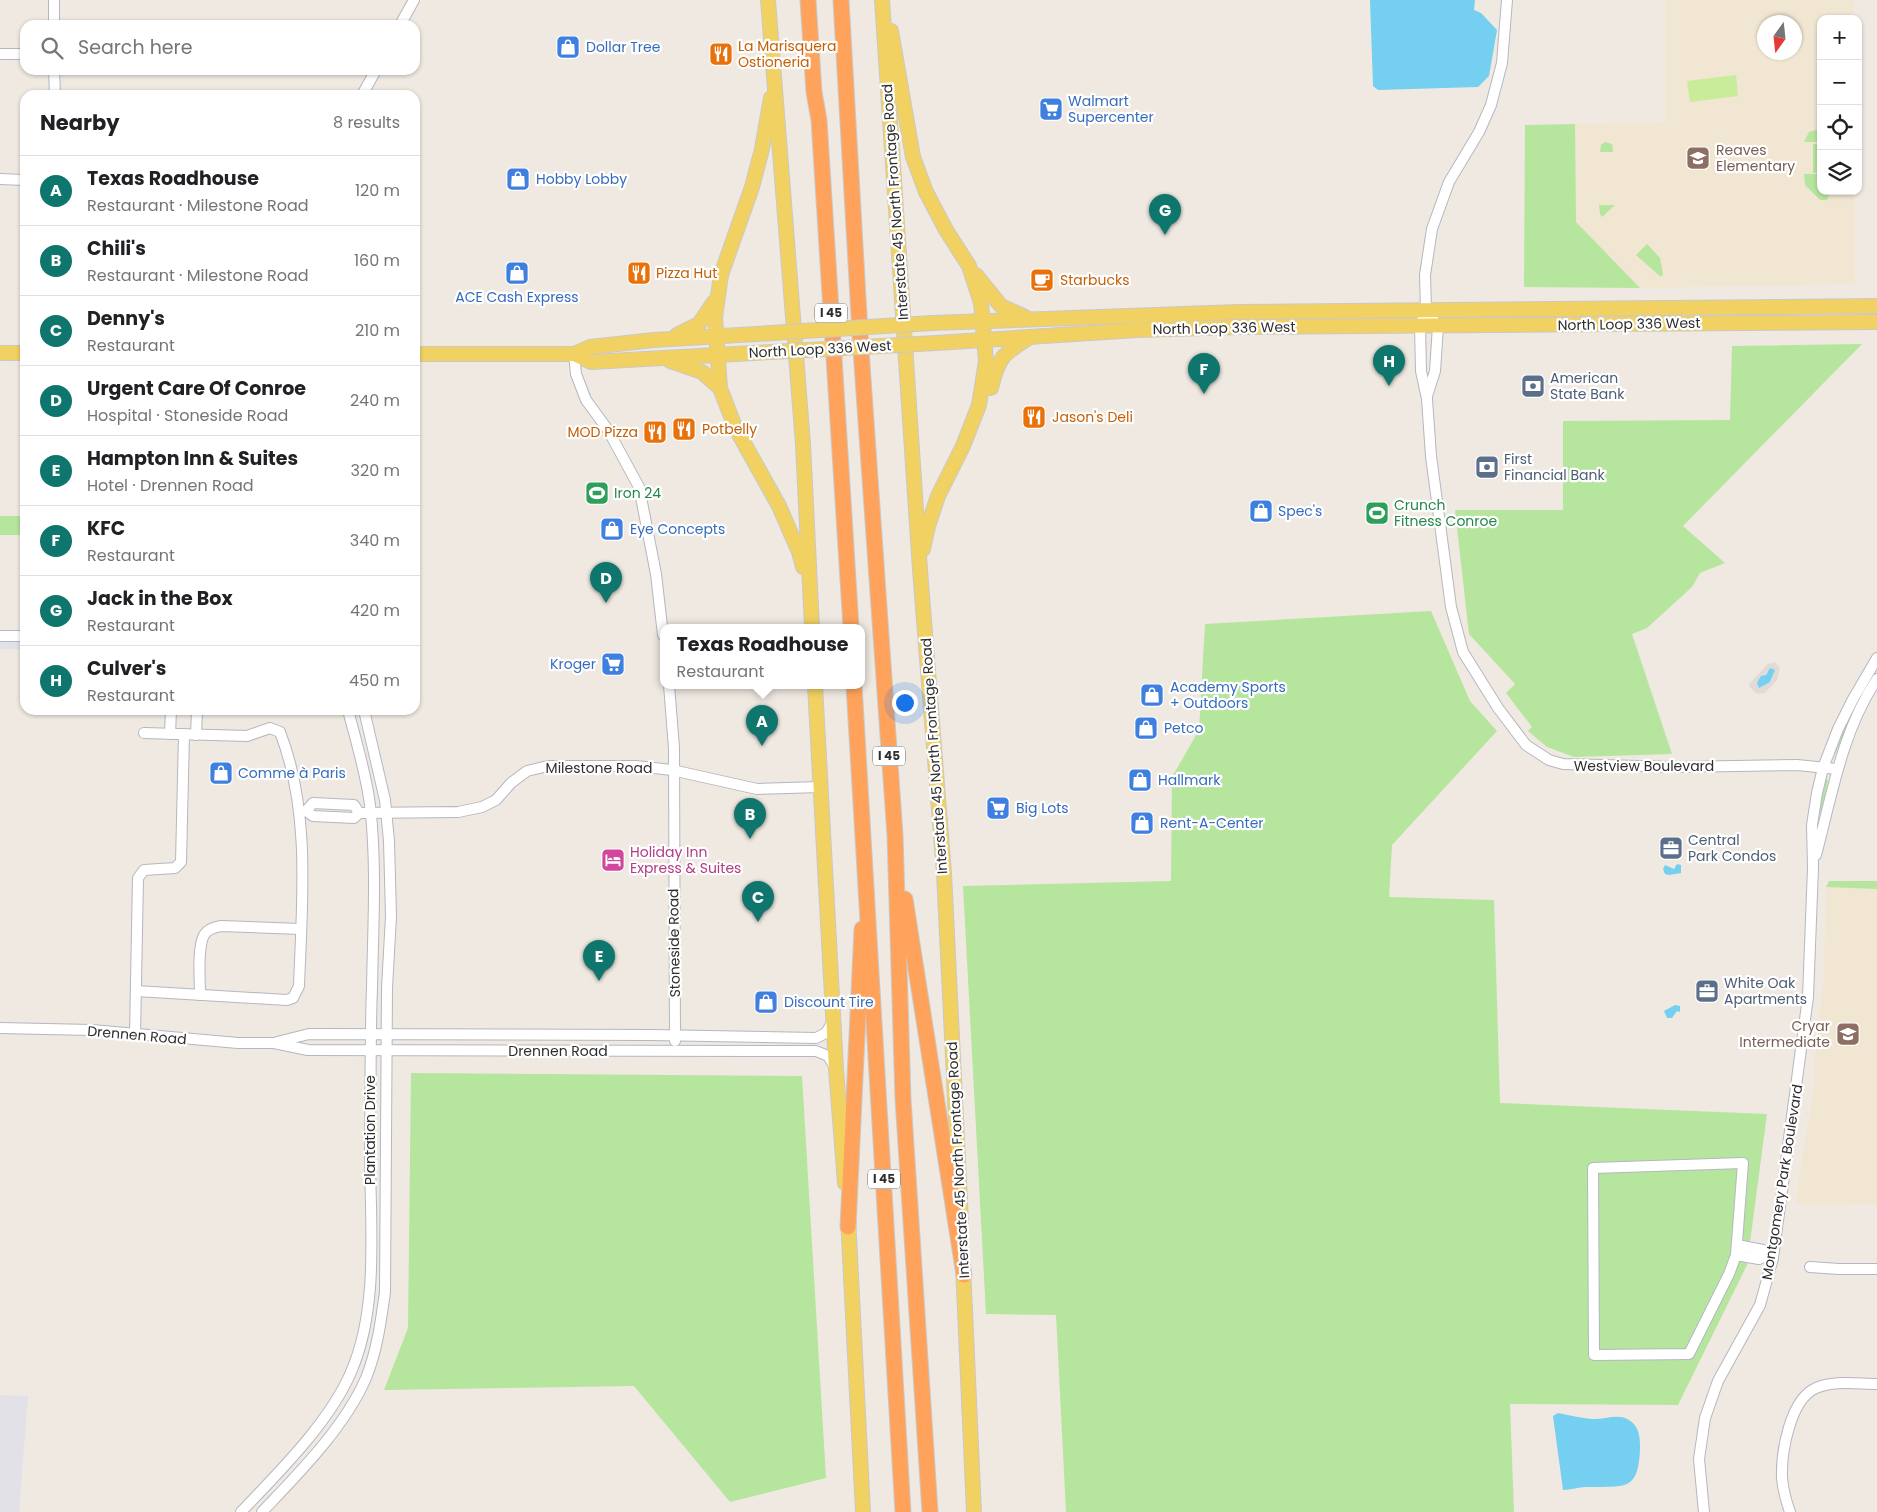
<!DOCTYPE html>
<html lang="en">
<head>
<meta charset="utf-8">
<style>
	:root { --surface:#fff; --page:#f2f2f2; --text:#202124; --muted:#757577; --line:#e0e0e0; --accent:#0f766e }
	body { margin:0; font-family:Poppins,sans-serif; background:var(--page); color:var(--text) }
	.controls { position:absolute; right:15px; top:15px; display:grid; overflow:hidden; border-radius:10px; box-shadow:0 1px 4px #0004 }
	.controls button { width:45px; height:45px; display:grid; place-items:center; padding:0; border:0; border-bottom:1px solid var(--line); background:var(--surface); color:var(--text); font:25px sans-serif }
	.compass { position:absolute; left:1757px; top:15px; width:45px; height:45px; border-radius:50%; background:var(--surface); box-shadow:0 1px 4px #0004; rotate:195deg }
	.you { position:absolute; left:904px; top:702px; width:18px; height:18px; margin:-12px; border:4px solid #fff; border-radius:50%; background:#1a73e8; box-shadow:0 0 0 8px #1a73e833 }
	.badge { display:grid; place-items:center; width:32px; height:32px; border-radius:50%; background:var(--accent); color:#fff; font-size:16px; font-weight:700 }
	.pin { position:absolute; translate:-50% -41px; filter:drop-shadow(0 1px 2px #0008) }
	.pin::after { content:''; position:absolute; top:26px; width:18px; height:15px; background:inherit; clip-path:polygon(0 0,100% 0,50% 100%) }
	.popup { position:absolute; left:660px; top:624px; width:205px; height:65px; box-sizing:border-box; display:grid; place-content:center; border-radius:10px; background:var(--surface); filter:drop-shadow(0 1px 4px #0005); font-size:16px; white-space:nowrap; color:var(--muted) }
	.popup b { font-size:19px; color:var(--text) }
	.popup::after { content:''; position:absolute; left:50%; top:100%; margin-left:-10px; border:10px solid transparent; border-top-color:var(--surface) }
	.list { margin:0; padding:0; list-style:none }
	h2 { display:flex; justify-content:space-between; align-items:center; height:65px; margin:0; padding:0 20px; font-size:21px }
	h2 small { font-size:16px; font-weight:400; color:var(--muted) }
	.list li { display:grid; grid-template-columns:32px 1fr auto; gap:15px; align-items:center; box-sizing:border-box; height:70px; padding:0 20px; border-top:1px solid var(--line) }
	.list b { display:block; font-size:19px; white-space:nowrap }
	.list p { margin:0; font-size:16px; white-space:nowrap; color:var(--muted) }
	.list em { font-size:16px; font-style:normal; color:var(--muted) }
	.icon { flex:none; width:28px; height:28px; fill:none; stroke:currentColor; stroke-width:2; stroke-linecap:round; stroke-linejoin:round }
	.map { position:relative; flex:none; width:1877px; height:1512px; overflow:hidden }
	.search { position:absolute; background:var(--surface); box-shadow:0 1px 4px #0004; left:20px; top:20px; width:400px; height:55px; display:flex; align-items:center; gap:12px; box-sizing:border-box; padding:0 18px; border-radius:15px; color:var(--muted); font-size:19px }
	.panel { position:absolute; background:var(--surface); box-shadow:0 1px 4px #0004; left:20px; top:90px; width:400px; height:625px; border-radius:15px }
	.map>svg:first-child { display:block }
</style>
</head>
<body>
<div class="map">
<svg width="1877" height="1512" viewBox="0 0 1877 1512">
	<rect width="100%" height="100%" fill="#efe9e1"/>
	<g fill="#e3e1e8">
		<polygon points="25,640 25,649 0,649 0,641"/>
		<polygon points="0,1395 28,1396 19,1512 0,1512"/>
	</g>
	<g fill="#f0e6d1" fill-rule="evenodd">
		<path d="M1665,0H1854V19H1821V191H1855V284L1640,288L1576,222L1575,124L1665,123ZM1764,22H1794V52H1764Z"/>
		<polygon points="1826,887 1877,889 1877,1204 1797,1205 1799,1178 1815,1086 1814,1070 1824,975"/>
	</g>
	<g fill="#b6e59e">
		<polygon points="1575,124 1576,222 1640,288 1524,287 1525,125"/>
		<polygon points="1815,130 1821,130 1821,142 1804,142 1809,132"/>
		<polygon points="1605,142 1612,144 1613,152 1600,152 1601,145"/>
		<polygon points="1813,144 1819,144 1820,172 1813,173"/>
		<polygon points="1804,174 1820,174 1820,193 1829,194 1827,200 1820,200 1805,185"/>
		<polygon points="1599,205 1615,205 1602,217 1600,214"/>
		<polygon points="1647,244 1660,258 1663,274 1661,277 1636,255"/>
		<polygon points="1862,344 1683,526 1725,563 1700,573 1692,587 1647,628 1632,634 1672,754 1574,757 1547,747 1528,731 1532,727 1506,693 1515,684 1469,634 1455,510 1563,510 1563,421 1730,420 1732,346"/>
		<rect x="0" y="516" width="25" height="19"/>
		<polygon points="1431,611 1470,701 1497,731 1392,845 1389,897 1494,900 1500,1103 1767,1114 1747,1265 1678,1405 1510,1404 1514,1512 1066,1512 1056,1315 986,1314 963,886 1171,881 1172,777 1199,730 1205,624"/>
		<polygon points="1877,665 1877,669 1856,707 1835,754 1833,753 1852,706"/>
		<polygon points="1826,778 1828,781 1822,809 1817,816"/>
		<polygon points="1829,881 1877,881 1877,889 1826,887"/>
		<polygon points="411,1073 802,1076 826,1478 730,1502 634,1386 384,1390 408,1328"/>
	</g>
	<polygon fill="#c9ec9a" points="1736,75 1738,96 1690,102 1687,81"/>
	<path fill="#dfdcd8" fill-rule="evenodd" d="M1775,662L1780,668L1777,680L1765,693L1757,694L1749,686V684L1768,664ZM1768,671L1774,672L1771,681L1759,688L1757,683Z"/>
	<g fill="#75cff0">
		<polygon points="1370,0 1475,0 1474,10 1481,13 1497,30 1489,76 1478,87 1378,90 1373,86"/>
		<polygon points="1770,668 1775,670 1770,682 1759,688 1757,683 1761,676 1766,675"/>
		<polygon points="1677,864 1681,865 1681,873 1669,875 1665,874 1663,869 1665,865 1674,869"/>
		<polygon points="1675,1005 1680,1006 1680,1012 1677,1011 1672,1018 1667,1018 1664,1011"/>
		<path d="M1558,1413C1569,1415 1581,1418 1592,1419C1604,1420 1618,1413 1629,1420C1639,1426 1640,1437 1640,1447C1639,1493 1624,1486 1586,1487C1579,1487 1571,1490 1563,1490L1553,1416Z"/>
	</g>
	<g fill="none" stroke-linecap="round" stroke-linejoin="round">
		<g stroke="#b4b7c1" stroke-width="12">
			<g id="minor">
				<polyline points="54,0 54,25"/>
				<polyline points="1507,0 1502,63 1491,105 1479,132 1449,182 1432,229 1425,275 1426,310 1420,326 1421,371 1427,399 1431,456 1451,607 1463,652 1498,708 1526,745 1549,760 1563,764 1676,767 1797,765 1837,769"/>
				<polyline points="400,25 414,0"/>
				<polyline points="0,54 25,54"/>
				<polyline points="54,70 55,95"/>
				<polyline points="362,95 376,70"/>
				<polyline points="0,179 25,180"/>
				<polyline points="1426,310 1438,326 1435,371 1427,396"/>
				<polyline points="574,354 576,374 586,400 608,430 639,487 656,574 663,635"/>
				<polyline points="0,636 25,636"/>
				<polyline points="669,685 674,748 675,1041"/>
				<polyline points="170,734 171,710"/>
				<polyline points="196,735 197,710"/>
				<polyline points="299,811 306,811 313,803 354,805 359,813"/>
				<polyline points="306,811 313,816 354,818 359,813"/>
				<polyline points="359,813 458,812 482,807 496,800 511,783 527,771 548,766 636,766 672,770 757,789 821,787"/>
				<path d="M1816,855C1832,795 1842,731 1877,679"/>
				<path d="M136,991L287,1000L293,998L299,986C302,902 311,812 280,732L270,728L247,736L144,733"/>
				<path d="M200,995C200,980 197,948 204,935C208,929 214,927 221,926L301,929"/>
				<polyline points="0,1028 92,1030 238,1043 274,1043 308,1050 816,1051 828,1056 835,1067"/>
				<polyline points="135,1035 138,878 144,870 175,868 181,862 184,734"/>
				<polyline points="277,1042 309,1034 650,1035 816,1038 826,1033 833,1021"/>
				<polygon points="1743,1163 1736,1255 1729,1274 1689,1354 1594,1355 1593,1168"/>
				<polyline points="1737,1245 1763,1250 1765,1256"/>
				<polyline points="1736,1255 1759,1259 1765,1256 1773,1258"/>
				<polyline points="1810,1267 1839,1269 1877,1269"/>
				<path d="M241,1512C278,1473 330,1422 351,1372C381,1304 369,1214 370,1141C371,1090 370,1039 372,988C373,927 377,866 370,805C366,773 356,741 348,710"/>
				<path d="M262,1512C298,1474 345,1427 366,1378C377,1351 381,1321 385,1292L387,988L391,916L389,841L385,800L364,710"/>
				<polyline points="1704,1512 1699,1459 1705,1418 1718,1381 1760,1305 1773,1258 1808,997 1813,868 1812,825 1817,793 1823,768 1838,729 1853,699 1877,658"/>
				<path d="M1790,1512C1786,1501 1783,1489 1782,1478C1781,1453 1790,1399 1816,1388C1833,1380 1858,1384 1877,1384"/>
			</g>
		</g>
		<g stroke="#c9c9c9" stroke-width="16">
			<g id="major">
				<polyline points="768,0 803,444 812,627"/>
				<polyline points="882,0 920,570 944,873 961,1222"/>
				<polyline points="891,31 913,157 926,192 946,230 969,266 981,303 986,361 979,405 963,446 938,496 928,526 923,549"/>
				<polyline points="771,98 762,149 752,187 721,275 715,317 720,388 735,427 779,506 799,552 803,567"/>
				<polyline points="976,275 1001,306 1025,317"/>
				<polyline points="932,323 1238,312 1877,306"/>
				<polyline points="677,335 699,324 714,302"/>
				<polyline points="936,343 1138,330 1239,327 1877,322"/>
				<polyline points="0,353 25,353"/>
				<polyline points="415,354 574,354 590,347 654,340 756,334"/>
				<polyline points="574,354 591,362 753,353"/>
				<polyline points="670,361 702,372 720,388"/>
				<path d="M991,388C999,356 1003,354 1030,337"/>
				<polyline points="815,685 836,1069 845,1183"/>
				<polyline points="848,1217 863,1512"/>
				<polyline points="963,1266 974,1512"/>
			</g>
		</g>
		<g stroke="#c9c9c9" stroke-width="17">
			<g id="highway">
				<polyline points="808,0 814,92 819,120 851,627"/>
				<polyline points="841,0 861,350 895,835 903,1099 930,1512"/>
				<polyline points="854,685 903,1512"/>
				<polyline points="905,899 964,1275"/>
				<polyline points="848,1227 862,929"/>
			</g>
		</g>
		<use href="#minor" stroke="#fff" stroke-width="10"/>
		<use href="#major" stroke="#f2d163" stroke-width="14"/>
		<use href="#highway" stroke="#ffa35c" stroke-width="15"/>
		<g stroke="#c9c9c9" stroke-width="16" stroke-linecap="butt">
			<g id="major-bridge">
				<polyline points="756,334 932,323"/>
				<polyline points="753,353 936,343"/>
			</g>
		</g>
		<use href="#major-bridge" stroke="#f2d163" stroke-width="14"/>
	</g>
	<defs>
		<g id="shop-square" transform="scale(1.25)"><rect x="-9" y="-9" width="18" height="18" rx="4" fill="#3f7fe0" stroke="#fff"/><path d="M-5-2.5h2.3a2.7 3.5 0 0 1 5.4 0H5L5.5 6h-11ZM-1.5-2.5h3a1.5 2.3 0 0 0-3 0Z" fill="#fff"/></g>
		<g id="restaurant-square" transform="scale(1.25)"><rect x="-9" y="-9" width="18" height="18" rx="4" fill="#e8710a" stroke="#fff"/><path d="M-5-6h1v4h1v-4h1v4h1v-4h1v5L-1.5 .5V6h-2V.5L-5-1ZM5-6V6H3V1.5H1.5Q1.5-4 5-6Z" fill="#fff"/></g>
		<g id="supermarket-square" transform="scale(1.25)"><rect x="-9" y="-9" width="18" height="18" rx="4" fill="#3f7fe0" stroke="#fff"/><path d="M-6-5.5h2.5l.6 2H6L4.5 2H-2.5L-4.4-4H-6ZM-1.5 3.2a1.3 1.3 0 1 0 .1 0ZM3 3.2a1.3 1.3 0 1 0 .1 0Z" fill="#fff"/></g>
		<g id="school-square" transform="scale(1.25)"><rect x="-9" y="-9" width="18" height="18" rx="4" fill="#8d6e63" stroke="#fff"/><path d="M0-5L7-2L0 1L-7-2ZM-4 1L0 2.5L4 1V4Q0 6-4 4Z" fill="#fff"/></g>
		<g id="cafe-square" transform="scale(1.25)"><rect x="-9" y="-9" width="18" height="18" rx="4" fill="#e8710a" stroke="#fff"/><path d="M-5.5-4.5H6V0H3Q3 3.5 0 3.5H-2.5Q-5.5 3.5-5.5 0ZM3-3.2v2h1.7v-2ZM-6 4.5H4V6H-6Z" fill="#fff"/></g>
		<g id="bank-square" transform="scale(1.25)"><rect x="-9" y="-9" width="18" height="18" rx="4" fill="#5c6f8a" stroke="#fff"/><path d="M-6-4H6V4H-6ZM0-2.3a2.3 2.3 0 1 0 0 4.6a2.3 2.3 0 1 0 0-4.6Z" fill="#fff"/></g>
		<g id="stadium-square" transform="scale(1.25)"><rect x="-9" y="-9" width="18" height="18" rx="4" fill="#2e9e5b" stroke="#fff"/><path d="M0-5a6.5 5 0 1 0 0 10a6.5 5 0 1 0 0-10ZM-3.5-1.8h7v3.6h-7Z" fill="#fff"/></g>
		<g id="office-square" transform="scale(1.25)"><rect x="-9" y="-9" width="18" height="18" rx="4" fill="#5c6f8a" stroke="#fff"/><path d="M-6-3h4V-5.5h4V-3h4V5H-6ZM-1-4.5V-3h2v-1.5ZM-6 0V1H6V0Z" fill="#fff"/></g>
		<g id="hotel-square" transform="scale(1.25)"><rect x="-9" y="-9" width="18" height="18" rx="4" fill="#d1479c" stroke="#fff"/><path d="M-6-4.5h1.5V1H6V5H4.5V3h-9V5H-6ZM-4 0a1.8 1.8 0 1 1 3.6 0ZM.5 0V-2.5h3Q6-2.5 6 0Z" fill="#fff"/></g>
	</defs>
	<g fill-rule="evenodd">
		<use href="#shop-square" x="568" y="47"/>
		<use href="#restaurant-square" x="721" y="54"/>
		<use href="#supermarket-square" x="1051" y="109"/>
		<use href="#school-square" x="1698" y="158"/>
		<use href="#shop-square" x="518" y="179"/>
		<use href="#shop-square" x="517" y="273"/>
		<use href="#restaurant-square" x="639" y="273"/>
		<use href="#cafe-square" x="1042" y="280"/>
		<use href="#bank-square" x="1533" y="386"/>
		<use href="#restaurant-square" x="1034" y="417"/>
		<use href="#restaurant-square" x="684" y="429"/>
		<use href="#restaurant-square" x="655" y="432"/>
		<use href="#bank-square" x="1487" y="467"/>
		<use href="#stadium-square" x="597" y="493"/>
		<use href="#shop-square" x="1261" y="511"/>
		<use href="#stadium-square" x="1377" y="513"/>
		<use href="#shop-square" x="612" y="529"/>
		<use href="#supermarket-square" x="613" y="664"/>
		<use href="#shop-square" x="1152" y="695"/>
		<use href="#shop-square" x="1146" y="728"/>
		<use href="#shop-square" x="221" y="773"/>
		<use href="#shop-square" x="1140" y="780"/>
		<use href="#supermarket-square" x="998" y="808"/>
		<use href="#shop-square" x="1142" y="823"/>
		<use href="#office-square" x="1671" y="848"/>
		<use href="#hotel-square" x="613" y="860"/>
		<use href="#office-square" x="1707" y="991"/>
		<use href="#shop-square" x="766" y="1002"/>
		<use href="#school-square" x="1848" y="1034"/>
	</g>
	<g text-anchor="middle" stroke-width="4.5" stroke-linejoin="round" paint-order="stroke">
		<g fill="#fff" stroke="#6d6d6d" stroke-width="1">
			<rect x="815" y="303.5" width="32" height="19" rx="4"/>
			<rect x="873" y="746.5" width="32" height="19" rx="4"/>
			<rect x="868" y="1169.5" width="32" height="19" rx="4"/>
		</g>
		<g font-size="12" font-weight="bold" fill="#2e2e2e">
			<text x="831" y="317">I 45</text>
			<text x="889" y="760">I 45</text>
			<text x="884" y="1183">I 45</text>
		</g>
		<g font-size="14" fill="#c56008" stroke="#fff" text-anchor="start">
			<text x="738" y="51">La Marisquera<tspan x="738" dy="16">Ostioneria</tspan></text>
			<text x="656" y="278">Pizza Hut</text>
			<text x="1060" y="285">Starbucks</text>
			<text x="1052" y="422">Jason's Deli</text>
			<text x="702" y="434">Potbelly</text>
			<text x="638" y="437" text-anchor="end">MOD Pizza</text>
		</g>
		<g font-size="14" fill="#366cbe" stroke="#fff" text-anchor="start">
			<text x="586" y="52">Dollar Tree</text>
			<text x="1068" y="106">Walmart<tspan x="1068" dy="16">Supercenter</tspan></text>
			<text x="536" y="184">Hobby Lobby</text>
			<text x="517" y="302" text-anchor="middle">ACE Cash Express</text>
			<text x="1278" y="516">Spec's</text>
			<text x="630" y="534">Eye Concepts</text>
			<text x="596" y="669" text-anchor="end">Kroger</text>
			<text x="1170" y="692">Academy Sports<tspan x="1170" dy="16">+ Outdoors</tspan></text>
			<text x="1164" y="733">Petco</text>
			<text x="238" y="778">Comme à Paris</text>
			<text x="1158" y="785">Hallmark</text>
			<text x="1016" y="813">Big Lots</text>
			<text x="1160" y="828">Rent-A-Center</text>
			<text x="784" y="1007">Discount Tire</text>
		</g>
		<g font-size="14" fill="#785e54" stroke="#fff" text-anchor="start">
			<text x="1716" y="155">Reaves<tspan x="1716" dy="16">Elementary</tspan></text>
			<text x="1830" y="1031" text-anchor="end">Cryar<tspan x="1830" dy="16">Intermediate</tspan></text>
		</g>
		<g font-size="14" fill="#2e2e2e" stroke="#fff">
			<text transform="translate(895 202) rotate(-94)" y="5">Interstate 45 North Frontage Road</text>
			<text transform="translate(1629 324) rotate(-1)" y="5">North Loop 336 West</text>
			<text transform="translate(1224 328) rotate(-1)" y="5">North Loop 336 West</text>
			<text transform="translate(820 349) rotate(-3)" y="5">North Loop 336 West</text>
			<text transform="translate(934 756) rotate(-94)" y="5">Interstate 45 North Frontage Road</text>
			<text x="1644" y="771">Westview Boulevard</text>
			<text x="599" y="773">Milestone Road</text>
			<text transform="translate(674 943) rotate(-91)" y="5">Stoneside Road</text>
			<text transform="translate(137 1035) rotate(5)" y="5">Drennen Road</text>
			<text x="558" y="1056">Drennen Road</text>
			<text transform="translate(370 1130) rotate(-90)" y="5">Plantation Drive</text>
			<text transform="translate(958 1160) rotate(-93)" y="5">Interstate 45 North Frontage Road</text>
			<text transform="translate(1782 1182) rotate(-81)" y="5">Montgomery Park Boulevard</text>
		</g>
		<g font-size="14" fill="#4e5e75" stroke="#fff" text-anchor="start">
			<text x="1550" y="383">American<tspan x="1550" dy="16">State Bank</tspan></text>
			<text x="1504" y="464">First<tspan x="1504" dy="16">Financial Bank</tspan></text>
			<text x="1688" y="845">Central<tspan x="1688" dy="16">Park Condos</tspan></text>
			<text x="1724" y="988">White Oak<tspan x="1724" dy="16">Apartments</tspan></text>
		</g>
		<g font-size="14" fill="#27864d" stroke="#fff" text-anchor="start">
			<text x="614" y="498">Iron 24</text>
			<text x="1394" y="510">Crunch<tspan x="1394" dy="16">Fitness Conroe</tspan></text>
		</g>
		<g font-size="14" fill="#b23c85" stroke="#fff" text-anchor="start">
			<text x="630" y="857">Holiday Inn<tspan x="630" dy="16">Express &amp; Suites</tspan></text>
		</g>
	</g>
</svg>
<div class="controls">
<button>+</button>
<button>−</button>
<button><svg class="icon" aria-label="locate" viewBox="0 0 24 24"><circle cx="12" cy="12" r="6"/><path d="M12 2v4M12 18v4M2 12h4M18 12h4"/></svg></button>
<button><svg class="icon" aria-label="layers" viewBox="0 0 24 24"><path d="M12 4l9 5-9 5-9-5zM3 14l9 5 9-5"/></svg></button>
</div>
<svg class="compass" viewBox="-18 -18 36 36"><path d="M0-13l5 13h-10z" fill="#e53935"/><path d="M0 13l5-13h-10z" fill="#757577"/></svg>
<div class="you"></div>
<div class="pin badge" style="left:762px;top:746px">A</div>
<div class="popup"><b>Texas Roadhouse</b>Restaurant</div>
<div class="pin badge" style="left:750px;top:839px">B</div>
<div class="pin badge" style="left:758px;top:922px">C</div>
<div class="pin badge" style="left:606px;top:603px">D</div>
<div class="pin badge" style="left:599px;top:981px">E</div>
<div class="pin badge" style="left:1204px;top:394px">F</div>
<div class="pin badge" style="left:1165px;top:235px">G</div>
<div class="pin badge" style="left:1389px;top:386px">H</div>
<div class="search"><svg class="icon" aria-label="search" viewBox="0 0 24 24"><circle cx="10" cy="10" r="6"/><path d="M15 15l6 6"/></svg>Search here</div>
<section class="panel">
<h2>Nearby<small>8 results</small></h2>
<ul class="list">
<li><span class="badge">A</span><div><b>Texas Roadhouse</b><p>Restaurant · Milestone Road</p></div><em>120 m</em></li>
<li><span class="badge">B</span><div><b>Chili's</b><p>Restaurant · Milestone Road</p></div><em>160 m</em></li>
<li><span class="badge">C</span><div><b>Denny's</b><p>Restaurant</p></div><em>210 m</em></li>
<li><span class="badge">D</span><div><b>Urgent Care Of Conroe</b><p>Hospital · Stoneside Road</p></div><em>240 m</em></li>
<li><span class="badge">E</span><div><b>Hampton Inn &amp; Suites</b><p>Hotel · Drennen Road</p></div><em>320 m</em></li>
<li><span class="badge">F</span><div><b>KFC</b><p>Restaurant</p></div><em>340 m</em></li>
<li><span class="badge">G</span><div><b>Jack in the Box</b><p>Restaurant</p></div><em>420 m</em></li>
<li><span class="badge">H</span><div><b>Culver's</b><p>Restaurant</p></div><em>450 m</em></li>
</ul>
</section>
</div>
</body>
</html>
